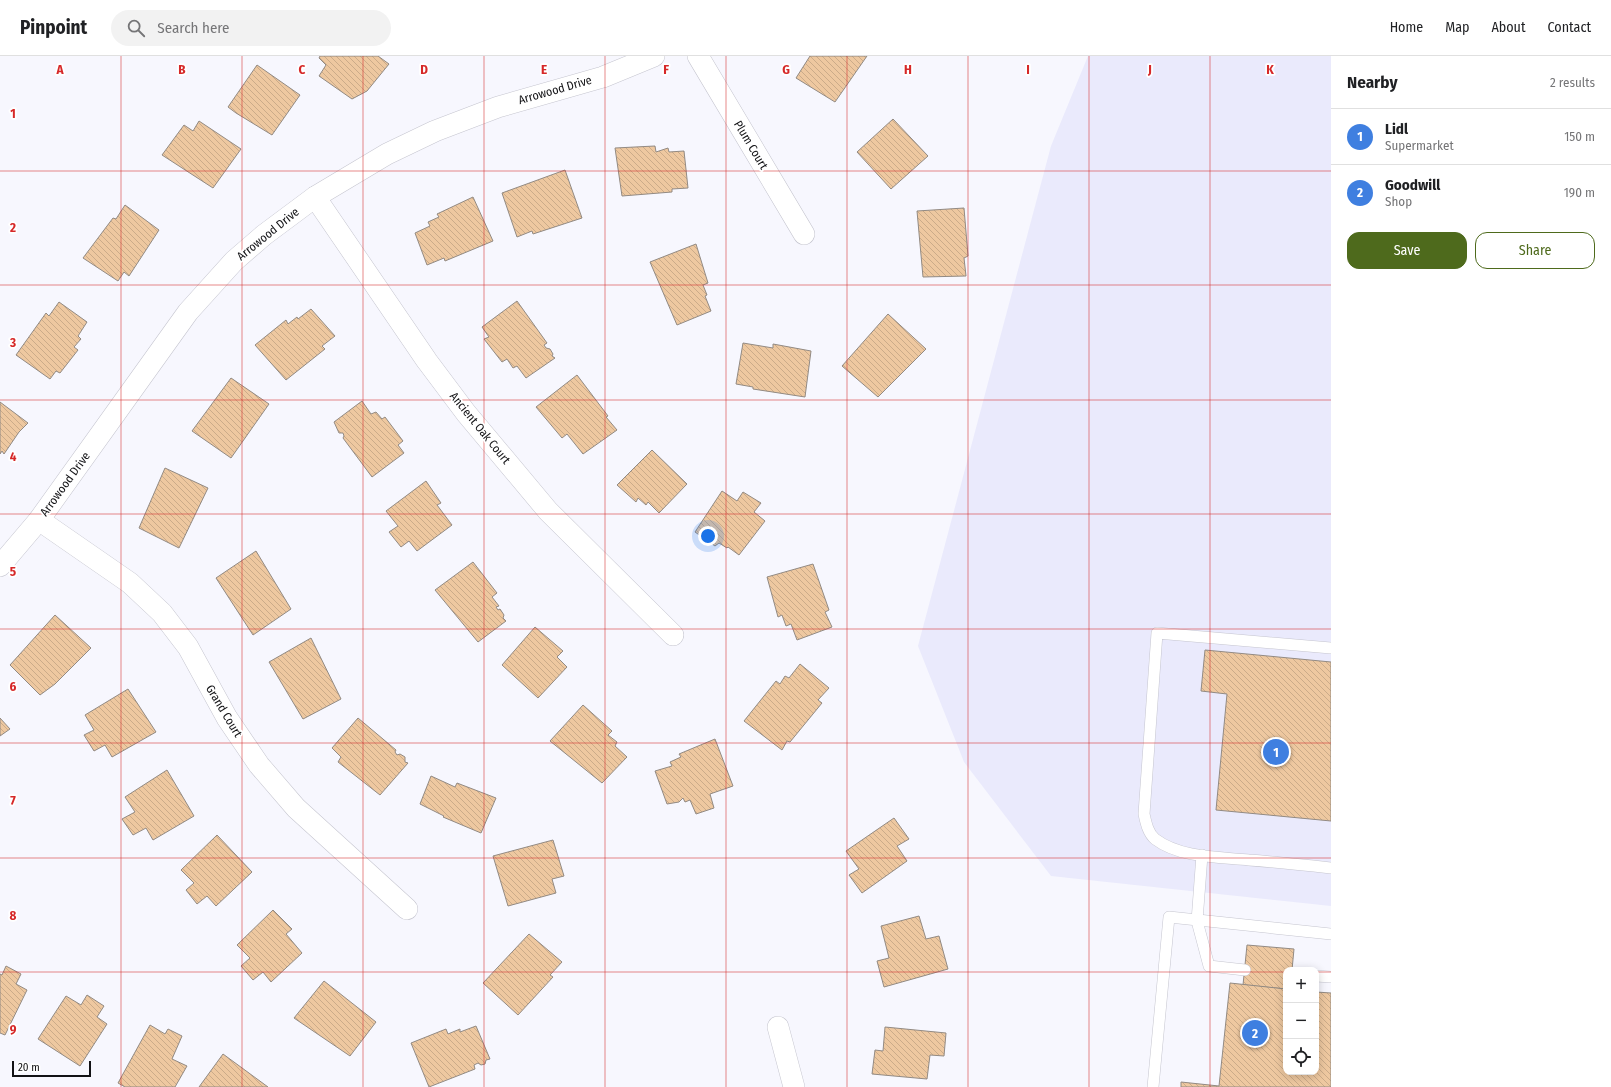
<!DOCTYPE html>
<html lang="en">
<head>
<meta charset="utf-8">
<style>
	:root { --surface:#fff; --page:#f2f2f2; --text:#202124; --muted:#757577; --line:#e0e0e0; --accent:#4e6a1c }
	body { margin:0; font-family:"Fira Sans Condensed",sans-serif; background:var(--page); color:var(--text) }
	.controls { position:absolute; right:12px; bottom:12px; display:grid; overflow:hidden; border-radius:8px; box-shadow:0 2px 10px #0003 }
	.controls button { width:36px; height:36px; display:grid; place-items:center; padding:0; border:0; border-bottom:1px solid var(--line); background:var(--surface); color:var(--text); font:20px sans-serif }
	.scale { position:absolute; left:12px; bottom:10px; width:79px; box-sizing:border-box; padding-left:4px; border:2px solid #121215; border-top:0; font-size:11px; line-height:14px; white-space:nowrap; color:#121215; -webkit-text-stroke:3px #fff; paint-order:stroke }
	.you { position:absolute; left:708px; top:480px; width:14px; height:14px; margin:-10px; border:3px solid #fff; border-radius:50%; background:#1a73e8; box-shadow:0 0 0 6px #1a73e833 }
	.badge { display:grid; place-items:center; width:26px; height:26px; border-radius:50%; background:var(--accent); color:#fff; font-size:13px; font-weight:700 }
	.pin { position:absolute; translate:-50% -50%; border:2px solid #fff; box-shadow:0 1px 4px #0006 }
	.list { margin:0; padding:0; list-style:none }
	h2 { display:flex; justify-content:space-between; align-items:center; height:52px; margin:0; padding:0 16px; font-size:17px }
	h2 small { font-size:13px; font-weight:400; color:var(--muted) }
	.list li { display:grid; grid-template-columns:26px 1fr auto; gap:12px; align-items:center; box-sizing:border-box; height:56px; padding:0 16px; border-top:1px solid var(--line) }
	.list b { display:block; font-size:15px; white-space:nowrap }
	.list p { margin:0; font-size:13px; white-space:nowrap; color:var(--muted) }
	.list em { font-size:13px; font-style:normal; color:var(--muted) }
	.actions { display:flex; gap:8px; padding:12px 16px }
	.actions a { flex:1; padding:9px 0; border:1px solid var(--accent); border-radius:12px; text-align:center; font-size:14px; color:var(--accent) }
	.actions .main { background:var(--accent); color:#fff }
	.icon { flex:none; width:22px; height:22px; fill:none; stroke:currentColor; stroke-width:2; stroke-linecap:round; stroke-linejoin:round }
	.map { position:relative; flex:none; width:1331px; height:1031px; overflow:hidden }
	header { display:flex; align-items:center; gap:24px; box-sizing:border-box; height:56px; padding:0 20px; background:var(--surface); border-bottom:1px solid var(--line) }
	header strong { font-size:19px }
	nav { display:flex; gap:22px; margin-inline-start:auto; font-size:14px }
	.search { width:280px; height:36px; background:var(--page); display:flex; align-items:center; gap:10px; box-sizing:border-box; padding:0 14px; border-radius:22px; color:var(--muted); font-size:15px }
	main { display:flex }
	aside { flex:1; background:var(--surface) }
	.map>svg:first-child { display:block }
</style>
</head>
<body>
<header>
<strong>Pinpoint</strong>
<div class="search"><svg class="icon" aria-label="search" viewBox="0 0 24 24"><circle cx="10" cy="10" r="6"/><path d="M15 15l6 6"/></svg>Search here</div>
<nav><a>Home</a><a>Map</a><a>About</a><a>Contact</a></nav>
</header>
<main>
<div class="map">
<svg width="1331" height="1031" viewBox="0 0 1331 1031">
	<defs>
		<pattern id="building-back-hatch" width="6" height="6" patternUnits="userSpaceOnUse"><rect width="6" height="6" fill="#eec8a0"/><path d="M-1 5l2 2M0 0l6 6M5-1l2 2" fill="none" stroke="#cbab89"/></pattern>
	</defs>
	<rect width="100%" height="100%" fill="#f7f7fe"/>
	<polygon fill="#eaeafc" points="1088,0 1331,0 1331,850 1051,820 964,706 918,590 1051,90"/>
	<g fill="url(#building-back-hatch)" stroke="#928a83">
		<polygon points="320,0 378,0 389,8 367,35 352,43 319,20 326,9 319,2"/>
		<polygon points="810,0 867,0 835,46 796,22"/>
		<polygon points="257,9 300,39 272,79 236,57 228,51"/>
		<polygon points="893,63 928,100 891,133 857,96"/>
		<polygon points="199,65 241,93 213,132 162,99 184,69 193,75"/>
		<polygon points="655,90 656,96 668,92 669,96 684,95 688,132 672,133 672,136 622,140 615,92"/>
		<polygon points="565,114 582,162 533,178 532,175 517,181 502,137"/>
		<polygon points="473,141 493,185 445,205 444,202 427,209 415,177 430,170 428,166 439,161 437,158"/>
		<polygon points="125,149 159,174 129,220 124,216 118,225 83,202 113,162 116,163"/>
		<polygon points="964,152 968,200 964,202 966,220 923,221 917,155"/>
		<polygon points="696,188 708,227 703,229 707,239 705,240 711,255 677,269 650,206"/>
		<polygon points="517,245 547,287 544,289 546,292 550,293 553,298 552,300 555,302 526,322 517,310 513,312 507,303 502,306 484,283 489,281 482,271"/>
		<polygon points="59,246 87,266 78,280 81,283 74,291 78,294 60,317 56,315 50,323 16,299 46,257 49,260"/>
		<polygon points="311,253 335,280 322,290 325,293 286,324 255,289 286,264 288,268 297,261 298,263"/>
		<polygon points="888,258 926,293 878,341 842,310"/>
		<polygon points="743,287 773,292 773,288 811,295 805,341 753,333 753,331 736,328"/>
		<polygon points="577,319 608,360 606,361 617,374 583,398 567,378 562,382 536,351"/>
		<polygon points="231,322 269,348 231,402 192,375"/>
		<polygon points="362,345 371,358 376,356 382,363 385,361 403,385 398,389 404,397 372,421 343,382 344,380 343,377 339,377 334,366"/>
		<polygon points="0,346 28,367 19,376 4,398 2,395 0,398"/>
		<polygon points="652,394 687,428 659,457 648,446 646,449 638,442 636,446 617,429"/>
		<polygon points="165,412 208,432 179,492 139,472"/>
		<polygon points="426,425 441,447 437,449 452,469 417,495 409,485 401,491 389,476 398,470 386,455"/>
		<polygon points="722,435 737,445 743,436 761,447 754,456 765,465 739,499 728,491 727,492 719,487 715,490 695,476"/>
		<polygon points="256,495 291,553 253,579 216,522"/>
		<polygon points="473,506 497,537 492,541 499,550 496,551 498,554 500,553 504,559 503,562 506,565 478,586 435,534"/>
		<polygon points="813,508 829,554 825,556 832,571 797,584 791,568 786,570 782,559 778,561 767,521"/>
		<polygon points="55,559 91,592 55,628 40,639 10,609"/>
		<polygon points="535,571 563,595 557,601 567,611 538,642 502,609"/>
		<polygon points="311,582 341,643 303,663 269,606"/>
		<polygon points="1205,594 1331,606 1331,765 1216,754 1227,638 1201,635"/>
		<polygon points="800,608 829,632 818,644 822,647 790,686 787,685 782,694 744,665 776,625 780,628 785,620 789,622"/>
		<polygon points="128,633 156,676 112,701 105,689 94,695 84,679 94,674 85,659"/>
		<polygon points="583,649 612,675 608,679 617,686 615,690 627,701 602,727 550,685"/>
		<polygon points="0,662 10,673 0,680"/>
		<polygon points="358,662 396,694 395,696 397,699 400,698 405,701 405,706 408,707 380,739 338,706 341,701 332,692"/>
		<polygon points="715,683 733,730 710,738 714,752 696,758 690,744 685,746 683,742 679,746 667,748 655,715 672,710 670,706 681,701 679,698"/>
		<polygon points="167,714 194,760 153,784 146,772 133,779 122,763 135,756 125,741"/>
		<polygon points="431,720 455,731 457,727 496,742 481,777 443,761 444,760 420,748"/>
		<polygon points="894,762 909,783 897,790 907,805 862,837 849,819 859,813 846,795"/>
		<polygon points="217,779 252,816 216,850 207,840 197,848 186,834 194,827 181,814"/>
		<polygon points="553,784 564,820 552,823 556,837 508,850 493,800"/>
		<polygon points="273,854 292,873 286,878 302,897 271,926 263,916 253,924 241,910 250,902 237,889"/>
		<polygon points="919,860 926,883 939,880 948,913 884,931 877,905 889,902 881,870"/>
		<polygon points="529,878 562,906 550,919 553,921 518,959 483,927"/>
		<polygon points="1247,889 1294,893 1292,914 1286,914 1286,933 1243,929"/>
		<polygon points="6,910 21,918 16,928 27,934 5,979 0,977 0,918 2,919"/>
		<polygon points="324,925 376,966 350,1000 294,962"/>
		<polygon points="1230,927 1286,933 1286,1016 1316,1016 1316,936 1331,937 1331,1031 1181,1031 1181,1026 1219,1030"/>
		<polygon points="87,939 104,950 97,961 107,968 80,1010 38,983 66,940 81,949"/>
		<polygon points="150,969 165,978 168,973 182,980 172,1003 187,1010 175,1031 125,1031 118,1027"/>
		<polygon points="476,970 490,1003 486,1004 485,1008 481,1009 478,1007 474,1009 475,1013 429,1031 411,987 446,973 448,978 460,973 460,976"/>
		<polygon points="885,971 946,977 944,1000 930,999 927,1023 872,1018 875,994 883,995"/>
		<polygon points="223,998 268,1031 199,1031"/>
	</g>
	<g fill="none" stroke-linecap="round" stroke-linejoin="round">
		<g stroke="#c5c5cf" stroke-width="12">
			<g id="lane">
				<path d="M1331,592L1157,577L1144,758C1146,767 1148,777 1155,783C1180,802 1219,801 1249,804C1276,806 1304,809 1331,812"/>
				<polyline points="1202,799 1197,865 1209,910 1245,914"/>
				<polyline points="1316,920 1331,921"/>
				<polyline points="1153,1031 1169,861 1331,878"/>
			</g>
		</g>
		<g stroke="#c5c5cf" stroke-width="22">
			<g id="street">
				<polyline points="698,0 804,178"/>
				<polyline points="315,141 427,305 466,357 548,455 673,579"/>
				<polyline points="39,464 130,527 162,557 188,591 227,662 259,709 296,752 407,853"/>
				<polyline points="0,510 39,464 188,256 234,205 264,179 315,141 387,98 435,75 498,51 603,21 654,0"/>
				<polyline points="778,971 794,1031"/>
			</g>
		</g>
		<use href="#lane" stroke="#fff" stroke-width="11"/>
		<use href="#street" stroke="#fff" stroke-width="21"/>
	</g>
	<path fill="none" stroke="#d62828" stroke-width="1" stroke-opacity="0.55" d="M121,0V1031M242,0V1031M363,0V1031M484,0V1031M605,0V1031M726,0V1031M847,0V1031M968,0V1031M1089,0V1031M1210,0V1031M0,115H1331M0,229H1331M0,344H1331M0,458H1331M0,573H1331M0,687H1331M0,802H1331M0,916H1286M1316,916H1331"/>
	<g text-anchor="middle" stroke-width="3.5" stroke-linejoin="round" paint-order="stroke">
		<g font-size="12" fill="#121215" stroke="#fff">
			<text transform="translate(555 34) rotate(-16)" y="4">Arrowood Drive</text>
			<text transform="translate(751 89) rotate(59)" y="4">Plum Court</text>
			<text transform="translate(268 178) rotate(-39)" y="4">Arrowood Drive</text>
			<text transform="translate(480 372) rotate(51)" y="4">Ancient Oak Court</text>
			<text transform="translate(65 428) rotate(-54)" y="4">Arrowood Drive</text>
			<text transform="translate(224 655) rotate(59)" y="4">Grand Court</text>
		</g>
	</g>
	<g font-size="13" text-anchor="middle" font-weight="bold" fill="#d62828" stroke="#fff" stroke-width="3.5" stroke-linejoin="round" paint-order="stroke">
		<text x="60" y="18">A</text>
		<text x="182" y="18">B</text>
		<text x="302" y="18">C</text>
		<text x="424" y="18">D</text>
		<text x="544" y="18">E</text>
		<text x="666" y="18">F</text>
		<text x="786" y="18">G</text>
		<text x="908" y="18">H</text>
		<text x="1028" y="18">I</text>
		<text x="1150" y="18">J</text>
		<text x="1270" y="18">K</text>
		<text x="13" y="62">1</text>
		<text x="13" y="176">2</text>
		<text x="13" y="291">3</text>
		<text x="13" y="405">4</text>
		<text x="13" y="520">5</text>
		<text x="13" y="635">6</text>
		<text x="13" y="749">7</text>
		<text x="13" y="864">8</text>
		<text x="13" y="978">9</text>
	</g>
</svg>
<div class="controls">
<button>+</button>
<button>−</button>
<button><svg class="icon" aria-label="locate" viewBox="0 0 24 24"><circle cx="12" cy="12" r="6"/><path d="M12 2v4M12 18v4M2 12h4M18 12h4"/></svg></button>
</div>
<div class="scale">20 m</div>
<div class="you"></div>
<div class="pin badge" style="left:1276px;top:696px;background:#3f7fe0">1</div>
<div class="pin badge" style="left:1255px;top:977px;background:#3f7fe0">2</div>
</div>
<aside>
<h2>Nearby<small>2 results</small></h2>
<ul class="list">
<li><span class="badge" style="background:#3f7fe0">1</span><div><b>Lidl</b><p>Supermarket</p></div><em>150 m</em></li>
<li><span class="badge" style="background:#3f7fe0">2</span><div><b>Goodwill</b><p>Shop</p></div><em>190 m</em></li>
</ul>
<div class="actions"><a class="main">Save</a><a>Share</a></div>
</aside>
</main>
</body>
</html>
